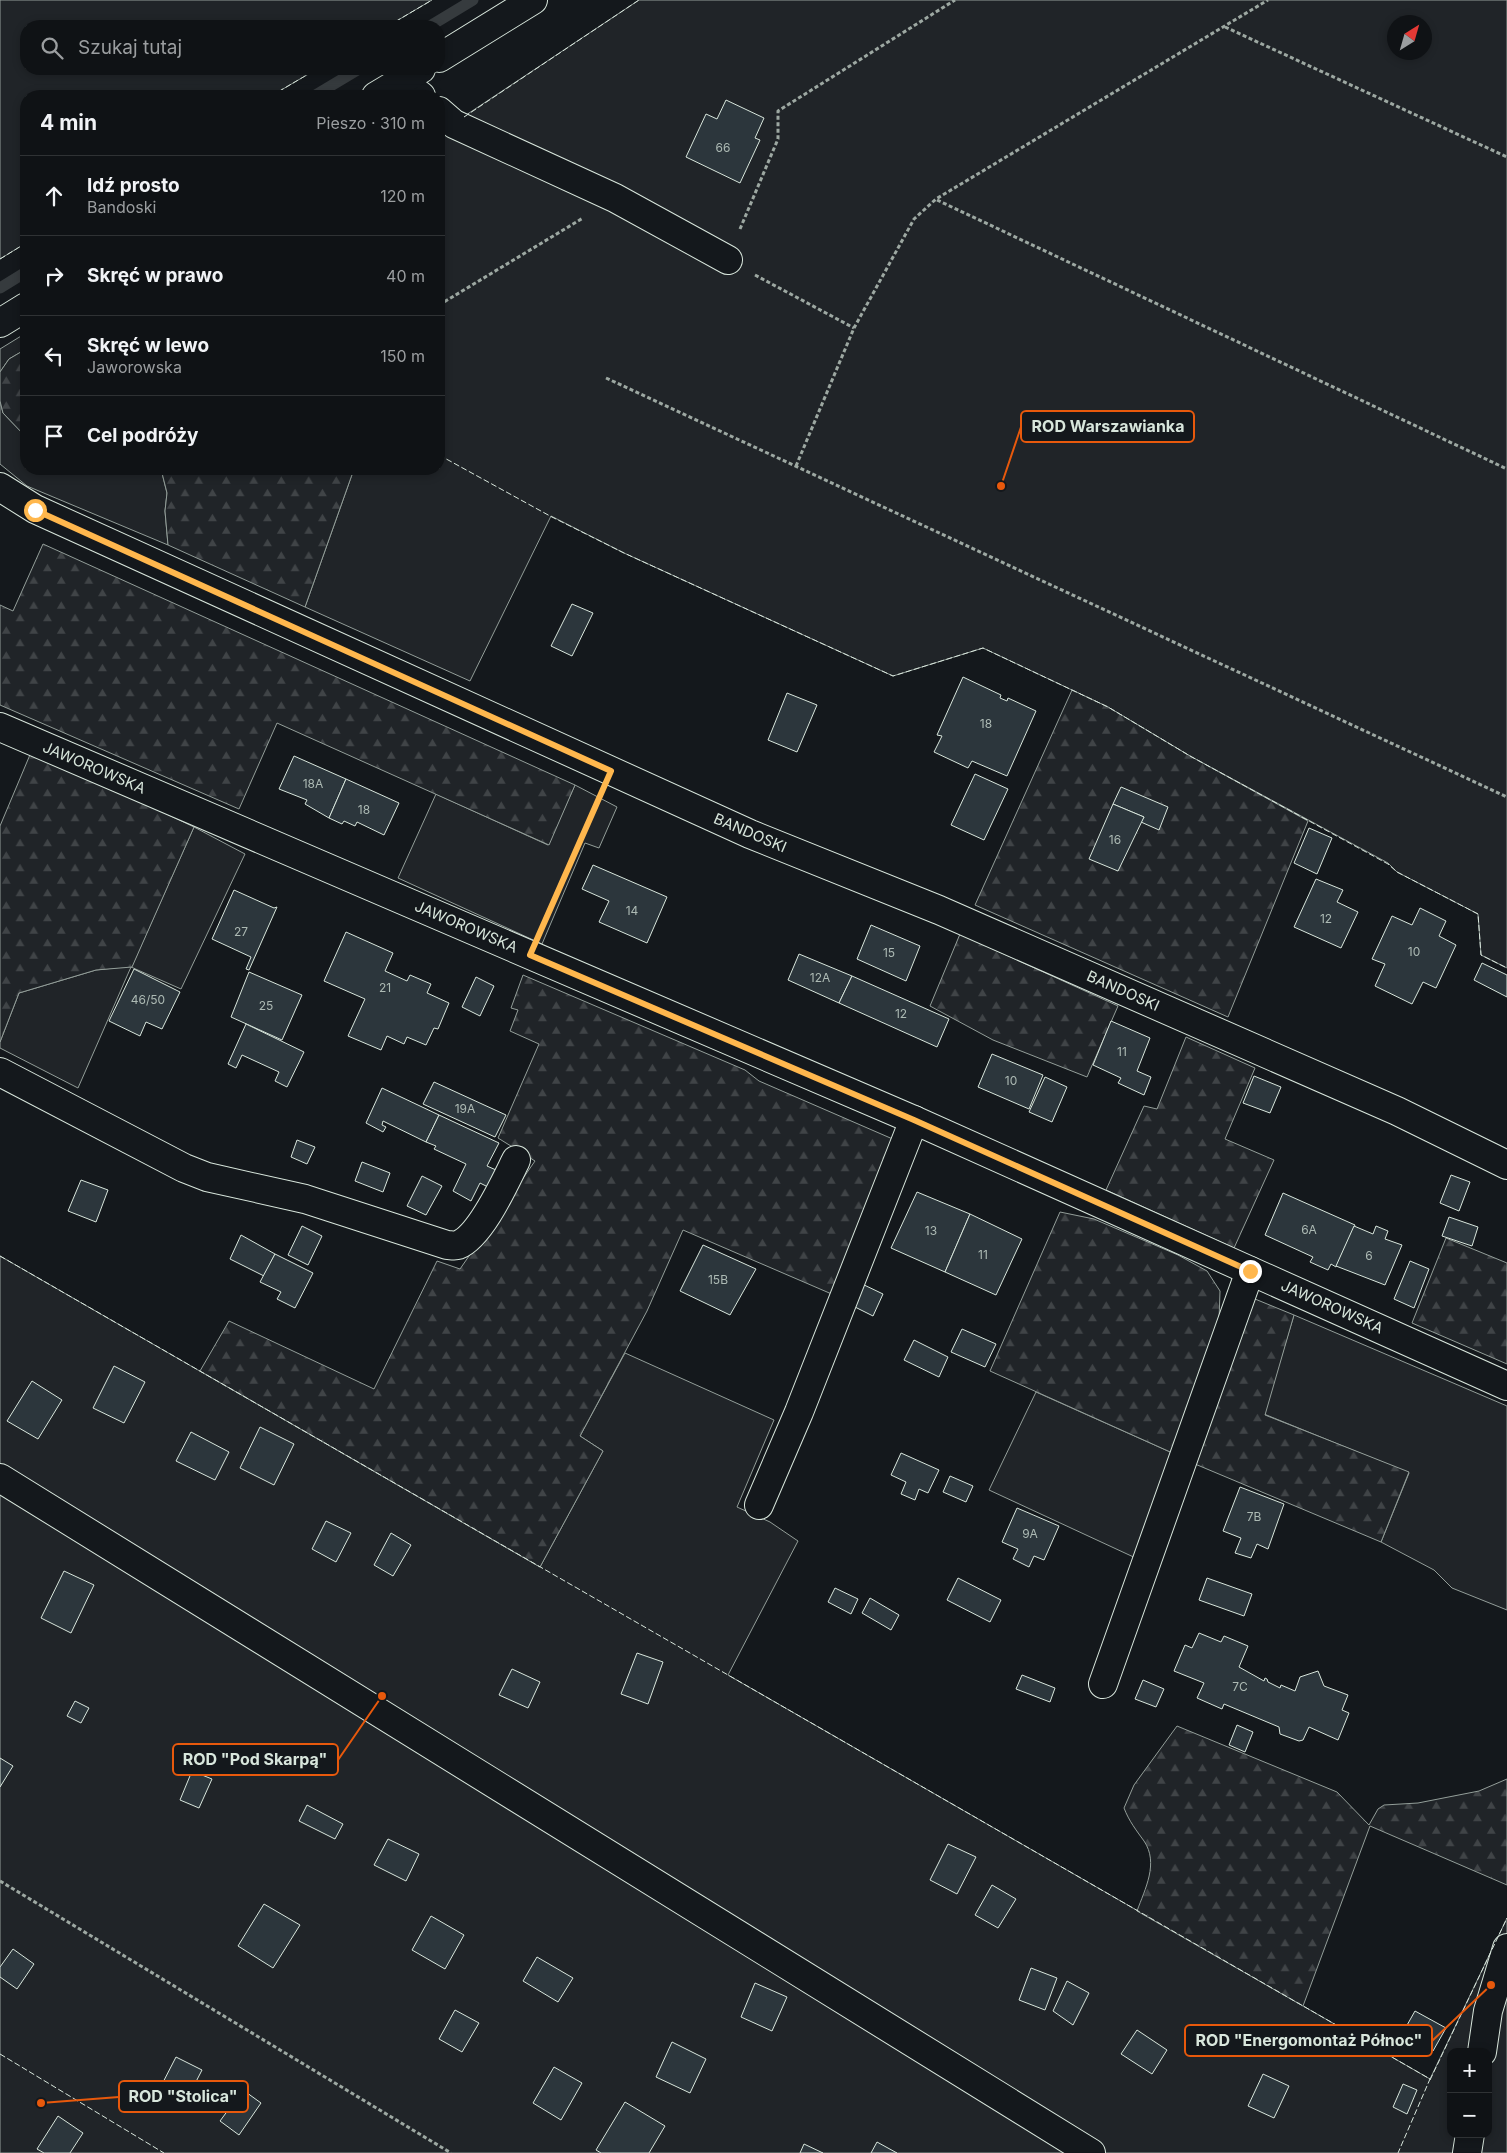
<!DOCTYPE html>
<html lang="pl">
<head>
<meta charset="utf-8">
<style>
	:root { --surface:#0f1215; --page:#1d2022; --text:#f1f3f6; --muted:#9b9ea0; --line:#2f3234 }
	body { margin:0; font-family:Inter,sans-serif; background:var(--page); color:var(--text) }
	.controls { position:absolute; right:15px; bottom:15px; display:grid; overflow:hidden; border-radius:10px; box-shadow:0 2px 8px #0003 }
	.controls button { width:45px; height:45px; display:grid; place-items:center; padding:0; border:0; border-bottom:1px solid var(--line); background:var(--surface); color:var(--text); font:25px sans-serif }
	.compass { position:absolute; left:1387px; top:15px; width:45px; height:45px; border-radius:50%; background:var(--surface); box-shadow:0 2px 8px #0003; rotate:37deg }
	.stop { position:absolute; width:15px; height:15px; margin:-11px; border:4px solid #ffb74d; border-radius:50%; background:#fff }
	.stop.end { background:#ffb74d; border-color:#fff; box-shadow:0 1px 5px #0008 }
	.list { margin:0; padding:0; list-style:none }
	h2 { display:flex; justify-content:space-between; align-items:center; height:65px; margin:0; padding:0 20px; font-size:21px }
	h2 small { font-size:16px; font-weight:400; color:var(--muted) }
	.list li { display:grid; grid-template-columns:32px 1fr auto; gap:15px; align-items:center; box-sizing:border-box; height:80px; padding:0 20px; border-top:1px solid var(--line) }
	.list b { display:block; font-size:19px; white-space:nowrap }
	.list p { margin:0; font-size:16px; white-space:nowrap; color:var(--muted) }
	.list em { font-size:16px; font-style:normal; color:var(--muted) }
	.icon { flex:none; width:28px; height:28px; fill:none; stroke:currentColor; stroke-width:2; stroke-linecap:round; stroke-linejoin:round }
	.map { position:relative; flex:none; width:1507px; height:2153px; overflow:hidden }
	.search { position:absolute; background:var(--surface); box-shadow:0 2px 8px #0003; left:20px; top:20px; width:425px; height:55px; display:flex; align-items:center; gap:12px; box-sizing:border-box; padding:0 18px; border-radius:20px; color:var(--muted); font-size:19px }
	.panel { position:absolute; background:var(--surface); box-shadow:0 2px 8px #0003; left:20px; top:90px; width:425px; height:385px; border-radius:20px }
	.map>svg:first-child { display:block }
</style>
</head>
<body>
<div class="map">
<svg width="1507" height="2153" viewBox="0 0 1507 2153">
	<defs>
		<pattern id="forest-firs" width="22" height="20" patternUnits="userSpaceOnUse" patternTransform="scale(1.25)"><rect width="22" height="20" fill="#202428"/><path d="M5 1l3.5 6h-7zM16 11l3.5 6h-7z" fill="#404447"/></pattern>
	</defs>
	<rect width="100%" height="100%" fill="#14181c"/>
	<g fill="#202428" stroke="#939e99" fill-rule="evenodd">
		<polygon points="0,0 432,0 388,26 26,26 26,69 317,69 271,96 26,96 26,243 0,259"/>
		<path d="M639,0H1507V968L1481,955L1478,914L1397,872L1388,863L1190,756L1108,707L983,648L893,676L624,553L551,516L470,681L305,607L354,469H439V133ZM1394,22H1424V52H1394Z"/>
		<polygon points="26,333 26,349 9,359 0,372 0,349"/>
		<polygon points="0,401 3,413 26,437 26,469 161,469 167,493 165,511 168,545 27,486 0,464"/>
		<polygon points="575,785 617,807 599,848 585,843 542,944 398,878 436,794 548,845"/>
		<polygon points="194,827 245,854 181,989 131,967 78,1088 0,1048 0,1042 19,993 96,970 132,966"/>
		<path d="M0,1256L540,1567L603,1451L580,1436L625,1353L774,1420L737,1507L770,1522L798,1541L728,1675L1430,2079L1507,1918V2153H0ZM1451,2052H1488V2134H1451Z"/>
		<polygon points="1294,1315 1507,1406 1507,1610 1452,1588 1434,1570 1381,1542 1409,1473 1264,1414"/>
		<polygon points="1036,1392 1177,1455 1140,1560 989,1490"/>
	</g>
	<g fill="url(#forest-firs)" stroke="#939e99">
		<polygon points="26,349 26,437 3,413 0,401 0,372 9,359"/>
		<polygon points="161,469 354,469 305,607 168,545 165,511 167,493"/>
		<polygon points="43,544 575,785 549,845 277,723 239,809 0,705 0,605 13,611"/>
		<polygon points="1072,690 1108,707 1190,756 1308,821 1228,1017 975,905"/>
		<polygon points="32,750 194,827 132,967 96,970 19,993 0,1042 0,826"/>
		<polygon points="960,934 1118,1006 1087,1077 993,1040 930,1006"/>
		<polygon points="523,975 745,1070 759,1081 895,1140 834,1295 683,1230 647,1311 580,1436 603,1451 540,1567 200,1371 229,1321 374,1389 437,1261 460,1269 535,1161 498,1138 539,1044 510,1031 518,1010 511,1008"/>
		<polygon points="1186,1037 1255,1068 1225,1139 1274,1160 1234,1248 1106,1190 1144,1106 1157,1109"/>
		<polygon points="1060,1212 1094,1219 1178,1255 1207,1271 1220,1291 1219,1321 1177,1455 990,1371"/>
		<polygon points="1446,1238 1507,1263 1507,1364 1412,1323"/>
		<polygon points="1255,1299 1294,1315 1265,1415 1409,1472 1381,1542 1195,1464"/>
		<path d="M1177,1726L1337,1792L1369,1825L1378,1809L1384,1805L1418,1803L1479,1791L1507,1779V1885L1370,1826L1303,2006L1137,1911C1145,1889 1159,1863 1144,1841C1136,1830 1129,1821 1124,1808L1134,1785Z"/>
	</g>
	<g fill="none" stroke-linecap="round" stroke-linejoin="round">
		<g stroke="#363b3e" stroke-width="11">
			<polyline points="430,26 473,0"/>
			<polyline points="314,96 359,69"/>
			<polyline points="0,288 26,272"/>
		</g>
	</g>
	<g fill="#2c363c" stroke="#d8e6dc">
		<polygon points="726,100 764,118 755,138 760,140 740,183 686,157 706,114 717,119"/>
		<polygon points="572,604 593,613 572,656 551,646"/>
		<polygon points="963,677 1001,695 1000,698 1007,701 1008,698 1036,711 1007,776 972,761 968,768 934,752 942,736 937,735"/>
		<polygon points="787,693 817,705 797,752 768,740"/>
		<polygon points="294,756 346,779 329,818 305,804 307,800 279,789"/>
		<polygon points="975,774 1008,789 984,840 951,825"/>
		<polygon points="346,779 399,803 384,835 357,822 355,826 344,821 342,824 329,818"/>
		<polygon points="1121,787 1168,807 1159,830 1141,822 1144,817 1113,804"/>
		<polygon points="1113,804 1144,817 1118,871 1089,859"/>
		<polygon points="1309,828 1332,838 1317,874 1294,863"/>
		<polygon points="593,865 667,897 647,943 599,922 609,901 582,889"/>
		<polygon points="1316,879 1343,890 1337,902 1358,912 1341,948 1294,927"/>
		<polygon points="234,890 274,908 277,907 249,970 246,969 251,957 212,939"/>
		<polygon points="1420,908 1446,921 1439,936 1456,945 1436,988 1423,982 1412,1004 1375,986 1385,964 1372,959 1392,916 1412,925"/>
		<polygon points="871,925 920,946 906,981 857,959"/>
		<polygon points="346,932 393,953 385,971 407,981 410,975 431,984 427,993 449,1003 438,1029 434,1028 426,1045 407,1037 404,1044 387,1036 381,1050 348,1036 365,999 324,981"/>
		<polygon points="799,954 852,976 839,1003 788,980"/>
		<polygon points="1482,963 1507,975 1507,997 1474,980"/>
		<polygon points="134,969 180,992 162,1029 146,1022 140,1036 109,1021"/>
		<polygon points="249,972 302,995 282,1040 231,1017"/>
		<polygon points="852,976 949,1019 937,1047 839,1003"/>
		<polygon points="476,977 494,986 480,1016 462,1007"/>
		<polygon points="1111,1021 1150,1038 1137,1071 1151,1077 1144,1095 1118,1083 1121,1078 1093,1065"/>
		<polygon points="246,1024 304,1052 287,1087 275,1081 279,1072 242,1055 236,1068 228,1064"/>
		<polygon points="992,1054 1043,1075 1029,1109 978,1087"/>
		<polygon points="1254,1076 1281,1087 1270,1113 1243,1103"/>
		<polygon points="1045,1077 1067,1087 1052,1122 1029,1112"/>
		<polygon points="434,1082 506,1115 495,1137 423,1104"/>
		<polygon points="382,1088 439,1115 426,1142 383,1121 382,1125 386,1127 383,1132 366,1123"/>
		<polygon points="439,1115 499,1143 487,1166 496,1170 488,1187 480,1183 471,1201 453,1191 466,1164 434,1149 436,1146 426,1142"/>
		<polygon points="297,1140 315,1147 307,1164 291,1157"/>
		<polygon points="362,1162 390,1173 383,1192 355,1181"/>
		<polygon points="1451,1175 1470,1182 1459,1211 1440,1203"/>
		<polygon points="422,1176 442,1186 426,1215 407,1206"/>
		<polygon points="81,1180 108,1190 96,1222 68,1211"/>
		<polygon points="917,1192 970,1214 945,1272 891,1248"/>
		<polygon points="1283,1193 1355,1225 1336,1267 1331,1264 1328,1270 1310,1262 1313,1257 1265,1235"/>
		<polygon points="970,1214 1022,1239 996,1295 945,1272"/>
		<polygon points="1449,1217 1478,1227 1472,1246 1442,1236"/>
		<polygon points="302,1226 322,1236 308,1265 288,1255"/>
		<polygon points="1354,1226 1373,1234 1376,1226 1388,1231 1385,1239 1402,1245 1385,1285 1336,1266"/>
		<polygon points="241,1235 275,1254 264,1276 230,1259"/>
		<polygon points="703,1245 756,1269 730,1315 680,1291"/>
		<polygon points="275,1254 313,1273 295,1308 277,1299 281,1292 260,1282"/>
		<polygon points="1410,1261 1429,1269 1414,1308 1394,1299"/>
		<polygon points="860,1283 883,1294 873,1316 851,1305"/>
		<polygon points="962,1329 996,1344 985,1367 951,1352"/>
		<polygon points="914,1340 948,1357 939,1377 904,1360"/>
		<polygon points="114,1366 145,1382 124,1423 93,1408"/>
		<polygon points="32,1381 62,1400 38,1439 7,1421"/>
		<polygon points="260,1427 294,1444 274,1485 240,1468"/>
		<polygon points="191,1432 229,1452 215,1480 176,1461"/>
		<polygon points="901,1453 939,1470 928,1493 919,1489 915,1500 901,1494 906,1482 891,1475"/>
		<polygon points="950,1476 973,1486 966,1502 943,1492"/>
		<polygon points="1240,1487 1284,1504 1268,1549 1257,1544 1251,1558 1235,1553 1241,1538 1223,1531"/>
		<polygon points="1017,1508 1059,1526 1044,1560 1034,1556 1029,1567 1013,1559 1018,1549 1002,1542"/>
		<polygon points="326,1521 351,1533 336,1562 312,1549"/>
		<polygon points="391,1533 411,1545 393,1576 374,1565"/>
		<polygon points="64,1571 94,1585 71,1633 41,1618"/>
		<polygon points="958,1578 1001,1600 990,1622 947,1600"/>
		<polygon points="1207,1578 1252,1594 1244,1616 1199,1600"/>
		<polygon points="835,1588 858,1599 851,1614 828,1602"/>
		<polygon points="870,1598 899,1615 891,1630 862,1613"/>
		<polygon points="1199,1633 1221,1642 1224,1636 1248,1646 1239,1667 1264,1681 1265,1678 1267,1679 1268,1682 1280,1688 1281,1685 1295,1691 1300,1677 1318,1671 1324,1686 1348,1695 1342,1710 1349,1713 1338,1740 1309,1727 1303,1740 1299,1741 1280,1734 1279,1727 1224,1704 1222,1709 1197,1698 1204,1683 1174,1671 1185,1645 1192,1648"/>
		<polygon points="637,1653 663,1662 648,1704 621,1694"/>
		<polygon points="512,1669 540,1682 528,1708 499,1695"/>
		<polygon points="1022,1675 1055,1688 1050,1702 1016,1689"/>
		<polygon points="1143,1680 1164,1689 1156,1707 1135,1699"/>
		<polygon points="75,1701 89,1708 81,1723 67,1716"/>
		<polygon points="1237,1725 1253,1732 1245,1752 1229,1745"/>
		<polygon points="0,1758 13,1766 0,1787"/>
		<polygon points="192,1771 212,1779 199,1808 180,1800"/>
		<polygon points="307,1805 343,1824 335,1839 299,1821"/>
		<polygon points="388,1839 419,1854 406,1881 374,1865"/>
		<polygon points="948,1844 976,1857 957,1894 930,1880"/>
		<polygon points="992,1885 1016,1899 998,1928 975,1915"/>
		<polygon points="264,1904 300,1925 273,1968 238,1946"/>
		<polygon points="431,1916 464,1935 445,1969 412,1950"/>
		<polygon points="13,1949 34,1964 17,1989 0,1977 0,1967"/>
		<polygon points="537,1957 573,1978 558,2002 523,1981"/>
		<polygon points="1031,1968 1057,1978 1045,2010 1019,2000"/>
		<polygon points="1067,1981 1089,1993 1073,2025 1053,2011"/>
		<polygon points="755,1983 787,1997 772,2031 741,2017"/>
		<polygon points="455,2010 479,2023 462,2052 439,2039"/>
		<polygon points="1415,2011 1446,2028 1433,2051 1402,2034"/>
		<polygon points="1137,2030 1167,2050 1152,2074 1121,2054"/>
		<polygon points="672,2042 706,2059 690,2093 656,2077"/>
		<polygon points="176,2057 202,2070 184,2105 158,2092"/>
		<polygon points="554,2067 582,2083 561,2120 533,2103"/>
		<polygon points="1263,2074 1289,2086 1274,2118 1248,2106"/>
		<polygon points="1403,2084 1417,2090 1407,2114 1393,2107"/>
		<polygon points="243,2090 261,2103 239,2135 220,2121"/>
		<polygon points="625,2102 665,2126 649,2153 601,2153 596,2150"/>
		<polygon points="58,2116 83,2133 70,2153 44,2153 37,2149"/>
		<polygon points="877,2142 897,2153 871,2153"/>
		<polygon points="804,2144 823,2153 800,2153"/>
	</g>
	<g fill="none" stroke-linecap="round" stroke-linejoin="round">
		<g stroke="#d8e6dc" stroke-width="30">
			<g id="minor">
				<polyline points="439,58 533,0"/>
				<polyline points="407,77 413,90 421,96"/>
				<polyline points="376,96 421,69"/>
				<polyline points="439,111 454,124 615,198 728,260"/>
				<polyline points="0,323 26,307"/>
				<polyline points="0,487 35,509 750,834 939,910 1397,1111 1507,1165"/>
				<polyline points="0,727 914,1120 1507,1386"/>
				<path d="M0,1072L184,1168L207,1177L305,1199L447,1245C450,1245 455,1246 458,1245C481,1236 505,1182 516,1160"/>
				<polyline points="0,1478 1091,2153"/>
				<polyline points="759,1505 799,1412 914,1120"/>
				<polyline points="1103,1684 1250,1271"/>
				<polyline points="1482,2052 1488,2011 1507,1948"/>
				<polyline points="1467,2153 1470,2134"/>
			</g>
		</g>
		<g stroke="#9da8a2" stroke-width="3" stroke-dasharray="4 2.5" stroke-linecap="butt">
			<polyline points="1225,27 1507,157"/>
			<polyline points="937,200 1507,469"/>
			<polyline points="740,229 778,139 778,111 955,0"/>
			<polyline points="755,275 854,328"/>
			<polyline points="439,305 583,218"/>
			<polyline points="606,378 1507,797"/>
			<polyline points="796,466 854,328 914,219 936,199 1268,0"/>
			<polyline points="543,926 599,799"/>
			<polyline points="0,1881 451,2153"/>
		</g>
		<use href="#minor" stroke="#14181c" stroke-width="28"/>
		<g stroke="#d8e6dc" stroke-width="1" stroke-dasharray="6 2.5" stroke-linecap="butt">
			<polyline points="388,26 432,0"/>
			<polyline points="271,96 317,69"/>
			<polyline points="464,117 639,0"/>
			<polyline points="0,259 26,243"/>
			<polyline points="439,455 550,516 624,553 893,676 983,648 1108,707 1190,756 1388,864 1397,872 1478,914 1481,955 1507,968"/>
			<polyline points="0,1256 1430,2079 1398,2153"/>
			<polyline points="0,2054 164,2153"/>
			<polyline points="1430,2080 1507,1918"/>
		</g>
	</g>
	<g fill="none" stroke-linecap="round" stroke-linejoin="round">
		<polyline stroke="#ffb74d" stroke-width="6" points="35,510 611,771 530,955 914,1120 1250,1271"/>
	</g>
	<g text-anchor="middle" stroke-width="4" stroke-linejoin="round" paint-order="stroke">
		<g font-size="12" fill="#adbab4">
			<text x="723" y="152">66</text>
			<text x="986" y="728">18</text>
			<text x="313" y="788">18A</text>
			<text x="364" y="814">18</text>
			<text x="1115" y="844">16</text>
			<text x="632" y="915">14</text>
			<text x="1326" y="923">12</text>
			<text x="241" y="936">27</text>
			<text x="1414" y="956">10</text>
			<text x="889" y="957">15</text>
			<text x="820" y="982">12A</text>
			<text x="385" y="992">21</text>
			<text x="148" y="1004">46/50</text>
			<text x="266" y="1010">25</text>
			<text x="901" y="1018">12</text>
			<text x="1122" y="1056">11</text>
			<text x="1011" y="1085">10</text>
			<text x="465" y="1113">19A</text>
			<text x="1309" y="1234">6A</text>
			<text x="931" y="1235">13</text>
			<text x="983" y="1259">11</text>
			<text x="1369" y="1260">6</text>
			<text x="718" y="1284">15B</text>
			<text x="1254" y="1521">7B</text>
			<text x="1030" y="1538">9A</text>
			<text x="1240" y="1691">7C</text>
		</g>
		<g font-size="15" fill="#d8e6dc" stroke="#14181c">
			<text transform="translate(94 768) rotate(23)" y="5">JAWOROWSKA</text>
			<text transform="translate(750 833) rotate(23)" y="5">BANDOSKI</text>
			<text transform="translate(466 927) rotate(23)" y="5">JAWOROWSKA</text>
			<text transform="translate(1123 991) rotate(24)" y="5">BANDOSKI</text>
			<text transform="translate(1332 1307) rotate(24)" y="5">JAWOROWSKA</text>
		</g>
	</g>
	<path fill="none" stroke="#e8590c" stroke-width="2" d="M1001 486L1021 427M382 1696L338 1760M1491 1985L1432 2041M41 2103L119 2097"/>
	<g fill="#e8590c" stroke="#14181c" stroke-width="2">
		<circle cx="1001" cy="486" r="5"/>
		<circle cx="382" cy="1696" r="5"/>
		<circle cx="1491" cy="1985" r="5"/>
		<circle cx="41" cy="2103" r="5"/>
	</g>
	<g fill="#14181c" stroke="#e8590c" stroke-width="2">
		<rect x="1021" y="411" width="173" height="31" rx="5"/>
		<rect x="173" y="1744" width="165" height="31" rx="5"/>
		<rect x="1185" y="2025" width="247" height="31" rx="5"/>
		<rect x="119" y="2081" width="129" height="31" rx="5"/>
	</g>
	<g font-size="16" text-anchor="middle" font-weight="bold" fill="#d8e6dc">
		<text x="1108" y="432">ROD Warszawianka</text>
		<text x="255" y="1765">ROD "Pod Skarpą"</text>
		<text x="1309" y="2046">ROD "Energomontaż Północ"</text>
		<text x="183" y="2102">ROD "Stolica"</text>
	</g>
</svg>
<div class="controls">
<button>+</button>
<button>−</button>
</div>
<svg class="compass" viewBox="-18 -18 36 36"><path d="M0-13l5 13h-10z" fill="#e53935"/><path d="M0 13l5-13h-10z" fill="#9b9ea0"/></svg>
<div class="stop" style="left:35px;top:510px"></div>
<div class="stop end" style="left:1250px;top:1271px"></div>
<div class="search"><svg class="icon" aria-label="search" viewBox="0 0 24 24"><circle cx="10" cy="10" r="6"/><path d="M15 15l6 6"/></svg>Szukaj tutaj</div>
<section class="panel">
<h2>4 min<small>Pieszo · 310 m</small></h2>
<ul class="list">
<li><svg class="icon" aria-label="ahead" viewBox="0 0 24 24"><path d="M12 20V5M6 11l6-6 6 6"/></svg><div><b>Idź prosto</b><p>Bandoski</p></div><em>120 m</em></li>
<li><svg class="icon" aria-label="right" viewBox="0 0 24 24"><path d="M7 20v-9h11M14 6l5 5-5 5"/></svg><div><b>Skręć w prawo</b></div><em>40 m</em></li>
<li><svg class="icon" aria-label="left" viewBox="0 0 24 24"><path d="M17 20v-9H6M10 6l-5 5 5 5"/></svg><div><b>Skręć w lewo</b><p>Jaworowska</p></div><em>150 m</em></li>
<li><svg class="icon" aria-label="arrive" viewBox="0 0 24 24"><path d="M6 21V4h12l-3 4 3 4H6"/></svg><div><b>Cel podróży</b></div></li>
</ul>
</section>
</div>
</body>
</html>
